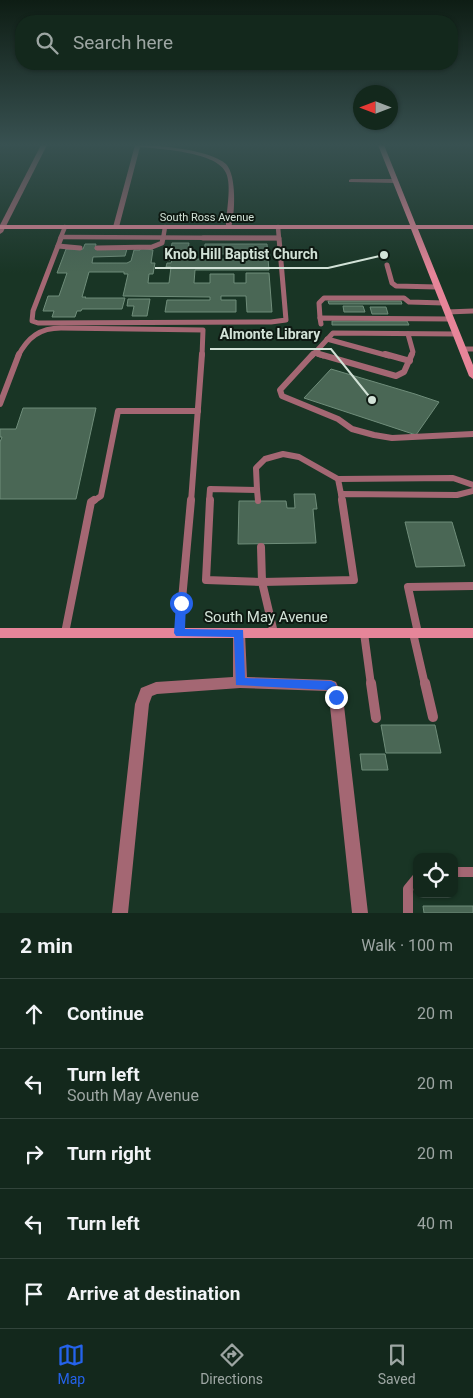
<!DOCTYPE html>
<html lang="en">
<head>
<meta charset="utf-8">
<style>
	:root { --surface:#13281c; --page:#203429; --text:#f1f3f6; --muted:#9da6a3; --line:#32443b; --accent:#2563eb }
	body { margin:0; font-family:Roboto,sans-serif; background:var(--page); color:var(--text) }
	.controls { position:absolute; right:15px; bottom:15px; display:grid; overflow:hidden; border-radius:10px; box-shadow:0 1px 4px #0004 }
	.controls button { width:45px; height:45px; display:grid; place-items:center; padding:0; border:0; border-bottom:1px solid var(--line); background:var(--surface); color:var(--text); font:25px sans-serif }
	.compass { position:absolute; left:353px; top:85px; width:45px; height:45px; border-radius:50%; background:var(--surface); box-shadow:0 1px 4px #0004; rotate:270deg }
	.stop { position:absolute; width:15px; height:15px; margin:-11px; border:4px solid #2563eb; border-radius:50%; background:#fff }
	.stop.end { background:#2563eb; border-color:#fff; box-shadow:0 1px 5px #0008 }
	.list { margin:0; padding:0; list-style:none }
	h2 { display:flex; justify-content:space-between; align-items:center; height:65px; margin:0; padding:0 20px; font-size:21px }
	h2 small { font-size:16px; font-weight:400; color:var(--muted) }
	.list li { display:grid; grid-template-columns:32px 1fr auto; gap:15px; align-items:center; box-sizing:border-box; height:70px; padding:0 20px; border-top:1px solid var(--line) }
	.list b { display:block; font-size:19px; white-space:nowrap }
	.list p { margin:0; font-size:16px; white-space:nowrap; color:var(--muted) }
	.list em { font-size:16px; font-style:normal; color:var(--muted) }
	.icon { flex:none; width:28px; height:28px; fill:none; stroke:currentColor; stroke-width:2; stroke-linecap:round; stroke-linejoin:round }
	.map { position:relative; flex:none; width:473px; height:913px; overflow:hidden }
	.search { position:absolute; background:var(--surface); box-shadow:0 1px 4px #0004; left:15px; right:15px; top:15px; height:55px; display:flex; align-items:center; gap:12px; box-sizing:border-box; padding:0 18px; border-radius:20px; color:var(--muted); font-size:19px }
	.sheet { height:415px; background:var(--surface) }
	nav { display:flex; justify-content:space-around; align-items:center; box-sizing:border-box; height:70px; border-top:1px solid var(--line); background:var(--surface); font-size:14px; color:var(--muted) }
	nav a { display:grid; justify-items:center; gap:2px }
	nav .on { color:var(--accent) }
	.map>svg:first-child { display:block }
</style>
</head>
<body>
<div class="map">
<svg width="473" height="913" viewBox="0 0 473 913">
	<rect width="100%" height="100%" fill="#193525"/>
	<g fill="#4a6755" stroke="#6f8d7a">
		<polygon points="172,243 189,243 187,259 230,259 230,254 204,254 205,244 267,244 268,254 253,254 253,259 268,259 269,270 195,270 194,283 210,283 210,274 234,274 234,283 246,283 246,273 269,273 272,312 247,312 246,296 221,296 221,300 236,300 236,312 165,312 167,300 210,300 210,297 123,296 128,274 124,274 124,272 89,272 82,297 86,297 85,298 125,298 122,309 82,309 81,311 77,311 75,317 52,317 54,311 43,311 48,296 59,296 67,273 57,273 66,249 83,249 85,244 96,244 95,249 127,249 125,256 93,257 92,263 127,263 131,261 134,250 140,250 140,248 153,250 151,263 155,263 153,274 149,274 148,283 169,283 171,267 166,267 167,263 171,263 172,260 169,260"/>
		<polygon points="128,299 150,299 147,316 132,316 134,306 127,306"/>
		<polygon points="328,301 401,301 402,304 329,304"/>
		<polygon points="343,306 363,306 365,312 344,312"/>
		<polygon points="370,307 386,307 388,314 372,314"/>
		<polygon points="332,321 407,321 409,325 332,325"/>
		<polygon points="331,369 415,394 439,402 416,435 304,398"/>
		<polygon points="23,408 96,408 76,499 0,499 0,442 2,437 0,437 0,429 16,429"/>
		<polygon points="294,494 315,494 317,509 313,509 316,543 238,544 239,501 286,501 287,508 295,508"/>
		<polygon points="405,522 452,522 465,566 416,567"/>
		<polygon points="381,725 435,725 441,753 386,753"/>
		<polygon points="360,754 385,754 388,770 362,770"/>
		<polygon points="423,906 473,906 473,913 424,913"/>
	</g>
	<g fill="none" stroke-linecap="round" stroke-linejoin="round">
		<g stroke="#a46773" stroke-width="4.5">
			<polyline points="278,227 279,239"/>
			<polyline points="61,237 278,238"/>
			<polyline points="60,239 65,227"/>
			<polyline points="163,239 165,227"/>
		</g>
		<g stroke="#a46773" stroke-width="5">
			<polyline points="61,238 33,311 32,321 38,323 271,322 286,320 279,238"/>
			<polyline points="203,238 278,238"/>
			<polyline points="58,246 80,248"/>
			<polyline points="97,248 152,247 162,243 163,238"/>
			<polyline points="387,265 392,283 396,286 437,287"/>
			<polyline points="447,312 473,311"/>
			<polyline points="320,318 319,303 324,298 404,298 409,302 444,303"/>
			<polyline points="321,324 320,318 450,319"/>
			<polyline points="408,334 413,352 411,356"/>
			<polyline points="327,339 389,356"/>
			<polyline points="462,349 473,349"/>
			<polyline points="314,353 323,356"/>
			<path d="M18,356C28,337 40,328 61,328L203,330L202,356"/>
			<polyline points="312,356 333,333 457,334"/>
		</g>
		<g stroke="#a46773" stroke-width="6">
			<polyline points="313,354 280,390 282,396 338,419 352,429 374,435 392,438 473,434"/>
			<polyline points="319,354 396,376 404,372 412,354"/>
			<polyline points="385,354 410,361"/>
			<polyline points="0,404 19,354"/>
			<polyline points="338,479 341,494"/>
			<polyline points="257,490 258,501"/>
			<polyline points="92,502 101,496 118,411 198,411"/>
			<polyline points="191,502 202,354"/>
			<polyline points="209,502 210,489 257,490 256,468 265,459 283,454 299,457 338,479 453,478 473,485"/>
			<polyline points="342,502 341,494 457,495 473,491"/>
		</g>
		<g stroke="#a46773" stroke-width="8">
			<polyline points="210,500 206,580 262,582 274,633"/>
			<polyline points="261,547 262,582 354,580 342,500"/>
			<polyline points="65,633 91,502 94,500"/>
			<polyline points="179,633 191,500"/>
			<polyline points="364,633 371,685"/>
			<polyline points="413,633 425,685"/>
			<polyline points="418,633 408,587 473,586"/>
		</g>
		<g stroke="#a46773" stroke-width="10">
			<polyline points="371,683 376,718"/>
			<polyline points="425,683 433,717"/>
			<polyline points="454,872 473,872"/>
			<polyline points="408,913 408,889 417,878"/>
		</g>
		<g fill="#a46773" fill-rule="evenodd">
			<polygon points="41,145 47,145 3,232 0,234 0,225"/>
			<path d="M135,145C157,145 209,149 226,164C237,175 235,215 231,228L226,227C226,212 232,186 226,173C218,152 160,149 140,147L119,227L114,228L113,227Z"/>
			<polygon points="351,179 395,179 398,181 395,183 349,182 349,180"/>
			<polygon points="239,628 243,629 245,633 247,677 331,680 336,682 343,697 368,913 352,913 329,697 327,691 240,688 157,694 152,696 149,704 128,913 112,913 135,704 141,688 156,682 233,677 233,633 235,629"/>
		</g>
		<g fill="#e68599" fill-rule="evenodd">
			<polygon points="378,145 384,145 416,225 473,225 473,229 418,229 473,365 473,379 469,376 411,229 0,229 0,225 410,225"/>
			<rect x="0" y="628" width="473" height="10"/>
		</g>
	</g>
	<linearGradient id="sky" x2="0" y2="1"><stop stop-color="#0e1d14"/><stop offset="0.53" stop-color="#385151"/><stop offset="1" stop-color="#385151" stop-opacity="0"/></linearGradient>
	<rect width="473" height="273" fill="url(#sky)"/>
	<polygon fill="#2563eb" points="181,599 186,603 185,629 243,630 245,678 331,681 335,683 341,697 340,700 332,700 327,690 236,685 234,637 176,636 174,633 176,603"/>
	<g text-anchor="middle" stroke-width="4" stroke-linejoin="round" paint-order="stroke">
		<g font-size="11" fill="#d2e2d7" stroke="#0e1912">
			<text x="207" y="221">South Ross Avenue</text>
		</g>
		<g font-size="15" fill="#d2e2d7" stroke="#0e1912">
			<text x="266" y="622">South May Avenue</text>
		</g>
	</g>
	<path fill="none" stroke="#d2e2d7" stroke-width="2" d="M384 255L328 268H155M372 400L331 349H210"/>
	<g fill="#d2e2d7" stroke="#0e1912" stroke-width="2">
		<circle cx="384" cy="255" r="5"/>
		<circle cx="372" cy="400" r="5"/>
	</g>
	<g font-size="14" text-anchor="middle" font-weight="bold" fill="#d2e2d7" stroke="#0e1912" stroke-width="4" stroke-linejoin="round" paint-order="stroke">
		<text x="241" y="259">Knob Hill Baptist Church</text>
		<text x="270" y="339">Almonte Library</text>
	</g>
</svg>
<div class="controls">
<button><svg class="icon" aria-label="locate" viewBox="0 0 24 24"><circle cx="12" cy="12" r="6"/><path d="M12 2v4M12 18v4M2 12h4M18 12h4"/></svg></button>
</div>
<svg class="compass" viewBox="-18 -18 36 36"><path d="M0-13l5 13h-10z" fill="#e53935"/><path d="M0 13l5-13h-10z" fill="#9da6a3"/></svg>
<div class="stop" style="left:181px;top:603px"></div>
<div class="stop end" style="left:336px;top:697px"></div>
<div class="search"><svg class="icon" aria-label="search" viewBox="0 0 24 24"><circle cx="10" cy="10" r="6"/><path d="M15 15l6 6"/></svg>Search here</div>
</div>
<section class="sheet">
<h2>2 min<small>Walk · 100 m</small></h2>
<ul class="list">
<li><svg class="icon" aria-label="ahead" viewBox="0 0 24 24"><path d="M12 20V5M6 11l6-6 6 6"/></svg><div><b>Continue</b></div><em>20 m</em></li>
<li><svg class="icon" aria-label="left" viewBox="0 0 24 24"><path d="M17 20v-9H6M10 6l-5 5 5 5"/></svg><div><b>Turn left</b><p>South May Avenue</p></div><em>20 m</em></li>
<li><svg class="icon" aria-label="right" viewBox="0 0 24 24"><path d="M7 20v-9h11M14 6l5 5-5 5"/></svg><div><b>Turn right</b></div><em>20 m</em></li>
<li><svg class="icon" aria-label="left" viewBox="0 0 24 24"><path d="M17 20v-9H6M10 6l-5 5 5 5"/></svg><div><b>Turn left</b></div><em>40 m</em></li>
<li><svg class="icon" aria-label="arrive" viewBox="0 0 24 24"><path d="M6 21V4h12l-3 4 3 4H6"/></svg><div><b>Arrive at destination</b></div></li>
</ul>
</section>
<nav>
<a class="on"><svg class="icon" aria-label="map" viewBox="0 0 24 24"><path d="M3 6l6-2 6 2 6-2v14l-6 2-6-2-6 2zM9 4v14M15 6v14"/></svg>Map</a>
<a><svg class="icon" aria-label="directions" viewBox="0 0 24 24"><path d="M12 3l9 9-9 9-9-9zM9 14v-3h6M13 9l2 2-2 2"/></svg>Directions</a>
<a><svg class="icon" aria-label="saved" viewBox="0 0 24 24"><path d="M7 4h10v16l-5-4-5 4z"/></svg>Saved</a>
</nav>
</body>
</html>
